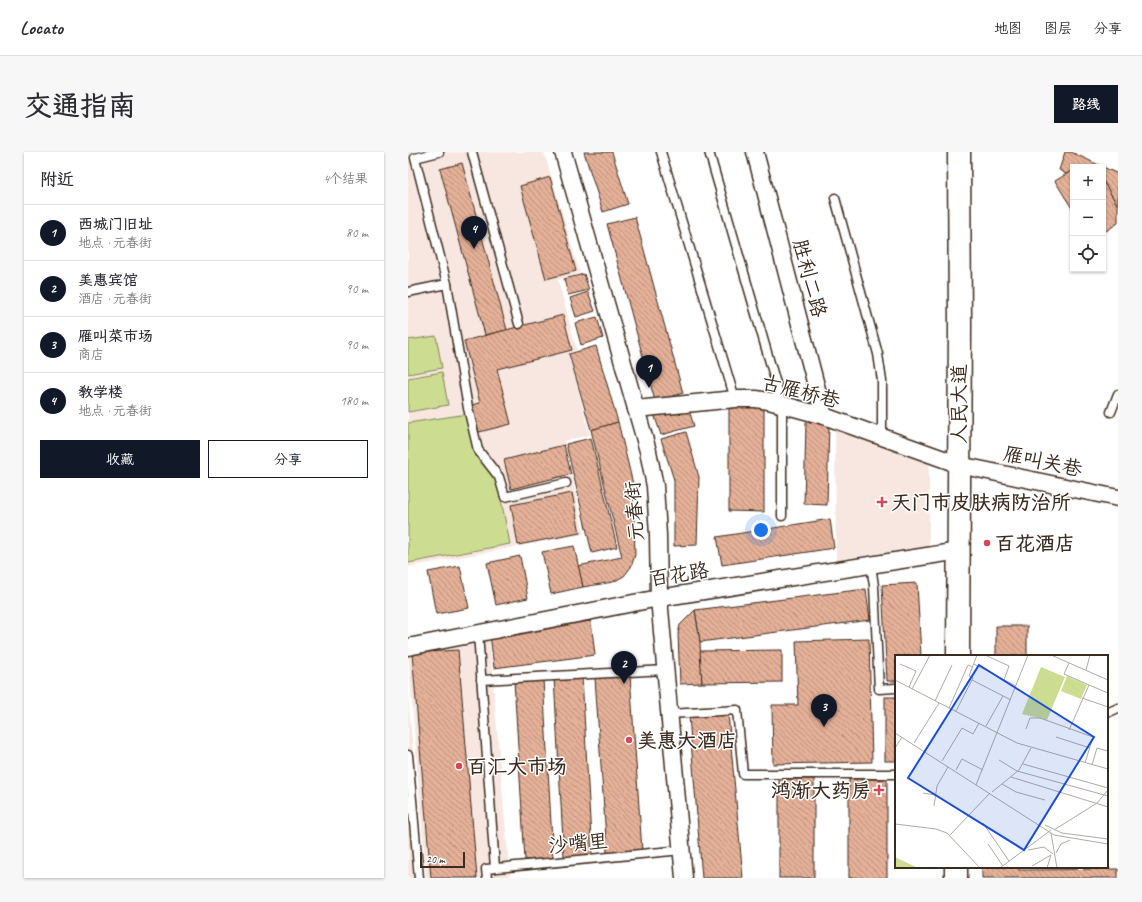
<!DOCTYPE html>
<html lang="zh">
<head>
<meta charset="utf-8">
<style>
	:root { --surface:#fff; --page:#f7f7f7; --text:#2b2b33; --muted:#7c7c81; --line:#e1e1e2; --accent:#111827 }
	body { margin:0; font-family:Caveat,"LXGW WenKai TC",sans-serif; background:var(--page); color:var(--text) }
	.controls { position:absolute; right:12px; top:12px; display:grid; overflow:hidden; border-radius:0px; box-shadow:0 1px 3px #0004 }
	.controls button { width:36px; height:36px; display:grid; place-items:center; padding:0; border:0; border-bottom:1px solid var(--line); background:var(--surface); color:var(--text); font:20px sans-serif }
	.scale { position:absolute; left:12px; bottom:10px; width:45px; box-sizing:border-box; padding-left:4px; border:2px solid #3b2a1e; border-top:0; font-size:11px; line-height:14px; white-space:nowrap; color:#3b2a1e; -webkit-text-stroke:3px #fff; paint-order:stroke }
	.you { position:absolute; left:353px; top:378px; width:14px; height:14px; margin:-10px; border:3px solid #fff; border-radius:50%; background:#1a73e8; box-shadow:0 0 0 6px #1a73e833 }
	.badge { display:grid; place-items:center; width:26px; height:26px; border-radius:50%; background:var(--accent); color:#fff; font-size:13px; font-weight:700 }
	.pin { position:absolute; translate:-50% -33px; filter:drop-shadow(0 1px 2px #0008) }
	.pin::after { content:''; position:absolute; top:21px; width:14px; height:12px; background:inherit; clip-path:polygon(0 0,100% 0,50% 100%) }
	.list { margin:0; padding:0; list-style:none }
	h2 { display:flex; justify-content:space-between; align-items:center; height:52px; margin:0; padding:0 16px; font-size:17px }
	h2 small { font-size:13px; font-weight:400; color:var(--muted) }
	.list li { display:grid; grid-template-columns:26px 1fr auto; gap:12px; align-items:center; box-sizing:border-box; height:56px; padding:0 16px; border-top:1px solid var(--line) }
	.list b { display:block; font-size:15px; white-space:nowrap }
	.list p { margin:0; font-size:13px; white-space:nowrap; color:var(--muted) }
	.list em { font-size:13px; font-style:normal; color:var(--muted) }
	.actions { display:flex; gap:8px; padding:12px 16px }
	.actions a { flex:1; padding:9px 0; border:1px solid var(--accent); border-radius:0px; text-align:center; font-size:14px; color:var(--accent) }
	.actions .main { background:var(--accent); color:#fff }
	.icon { flex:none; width:22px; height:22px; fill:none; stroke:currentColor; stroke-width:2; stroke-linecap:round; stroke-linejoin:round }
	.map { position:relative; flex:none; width:710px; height:726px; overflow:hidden; border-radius:0px }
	header { display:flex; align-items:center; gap:24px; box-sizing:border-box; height:56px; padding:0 20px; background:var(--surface); border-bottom:1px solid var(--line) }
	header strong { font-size:19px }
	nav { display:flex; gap:22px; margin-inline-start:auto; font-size:14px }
	.intro { display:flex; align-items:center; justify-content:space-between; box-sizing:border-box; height:96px; padding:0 24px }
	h1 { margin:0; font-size:28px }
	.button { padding:10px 18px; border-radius:0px; background:var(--accent); color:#fff; font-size:14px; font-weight:700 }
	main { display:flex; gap:24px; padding:0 24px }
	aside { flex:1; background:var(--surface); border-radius:0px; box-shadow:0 1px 3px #0004 }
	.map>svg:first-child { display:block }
</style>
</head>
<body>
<header>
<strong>Locato</strong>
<nav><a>地图</a><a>图层</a><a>分享</a></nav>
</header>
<div class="intro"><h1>交通指南</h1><a class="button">路线</a></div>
<main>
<aside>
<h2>附近<small>4个结果</small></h2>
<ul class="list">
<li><span class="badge">1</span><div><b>西城门旧址</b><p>地点 · 元春街</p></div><em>80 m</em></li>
<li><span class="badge">2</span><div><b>美惠宾馆</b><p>酒店 · 元春街</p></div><em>90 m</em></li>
<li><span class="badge">3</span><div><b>雁叫菜市场</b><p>商店</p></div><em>90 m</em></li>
<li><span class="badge">4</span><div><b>教学楼</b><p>地点 · 元春街</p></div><em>180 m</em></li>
</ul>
<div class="actions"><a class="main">收藏</a><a>分享</a></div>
</aside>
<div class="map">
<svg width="710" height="726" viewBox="0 0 710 726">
	<defs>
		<pattern id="building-back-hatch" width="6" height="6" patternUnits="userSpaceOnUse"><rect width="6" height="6" fill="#e4b097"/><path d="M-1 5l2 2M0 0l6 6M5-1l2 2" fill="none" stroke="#ba8f7b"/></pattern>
	</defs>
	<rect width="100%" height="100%" fill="#fff"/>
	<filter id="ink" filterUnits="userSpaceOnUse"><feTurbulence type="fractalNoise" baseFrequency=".025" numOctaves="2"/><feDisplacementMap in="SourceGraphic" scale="8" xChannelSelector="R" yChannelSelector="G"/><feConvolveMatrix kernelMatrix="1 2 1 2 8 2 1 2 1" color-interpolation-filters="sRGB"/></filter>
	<g filter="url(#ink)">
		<g fill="#f7e7e0">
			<polygon points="0,0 136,0 172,121 150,128 169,198 160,201 182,283 156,289 176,382 0,415"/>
			<polygon points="427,273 521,306 521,394 428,408"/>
			<polygon points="81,485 102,726 18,726 0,501"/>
			<polygon points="0,542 16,726 0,726"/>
		</g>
		<g fill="#ccdd92" stroke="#848458">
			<polygon points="28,184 34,216 0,222 0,188"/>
			<polygon points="34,220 40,253 0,260 0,226"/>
			<polygon points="59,262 66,301 78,312 90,333 102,392 0,411 0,271"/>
		</g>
		<g fill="url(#building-back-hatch)" stroke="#3b2a1e">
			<polygon points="176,0 204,0 220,52 195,60"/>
			<polygon points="657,0 663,0 710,22 710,54 695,29 695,15 665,15 665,18 658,22 651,18"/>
			<polygon points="54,11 99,178 77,183 32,17"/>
			<polygon points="665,18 665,58 647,29"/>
			<polygon points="142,25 168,119 138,127 112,34"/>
			<polygon points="695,29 710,54 710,71 698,79 695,74"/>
			<polygon points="227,65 275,241 247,249 199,72"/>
			<polygon points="176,122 181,138 160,143 156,127"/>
			<polygon points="180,140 187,159 168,165 162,146"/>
			<polygon points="155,163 164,198 89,217 103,272 71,280 63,253 72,251 56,189"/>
			<polygon points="189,165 195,186 173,193 167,171"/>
			<polygon points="188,194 210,270 183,278 161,202"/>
			<polygon points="321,253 356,253 356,360 321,359"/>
			<polygon points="280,255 286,274 253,283 245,259"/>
			<polygon points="210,270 225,332 227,403 223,415 216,424 205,430 175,435 170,414 214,405 183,278"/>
			<polygon points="398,270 421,271 419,353 396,352"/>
			<polygon points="278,280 291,325 289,393 266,394 266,328 253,287"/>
			<polygon points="183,286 209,395 184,401 158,292"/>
			<polygon points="156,293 163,322 103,337 96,308"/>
			<polygon points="164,341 172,381 110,393 103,353"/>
			<polygon points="422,367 426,396 314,413 309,385"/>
			<polygon points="166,394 175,435 143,442 134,400"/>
			<polygon points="112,404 120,446 88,453 79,411"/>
			<polygon points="52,414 61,456 28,462 20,420"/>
			<polygon points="509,431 513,504 488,504 488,529 479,529 474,433"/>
			<polygon points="458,437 462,468 292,490 287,458"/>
			<polygon points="287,458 292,490 294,531 272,532 270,482 272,473"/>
			<polygon points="183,469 187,503 86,516 82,482"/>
			<rect x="588" y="474" width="31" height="30"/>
			<polygon points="461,487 464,610 365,612 364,553 390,553 388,489"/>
			<polygon points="50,498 69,726 23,726 4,501"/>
			<polygon points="374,498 374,530 294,531 292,499"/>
			<polygon points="222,523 234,699 199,701 187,526"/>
			<polygon points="174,525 184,704 156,706 146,526"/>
			<polygon points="135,527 145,707 117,708 106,529"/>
			<rect x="477" y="545" width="11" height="64"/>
			<polygon points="320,561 335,726 294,726 281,564"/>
			<rect x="371" y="627" width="35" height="99"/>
			<rect x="441" y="627" width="38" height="99"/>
			<polygon points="574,715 611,715 611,718 710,717 710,726 574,726"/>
		</g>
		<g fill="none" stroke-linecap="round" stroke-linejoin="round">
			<g stroke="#3b2a1e" stroke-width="11">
				<g id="lane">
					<polyline points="31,0 7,6 39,132 60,256 70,298 91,325 97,345 158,331"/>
					<polyline points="64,0 111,172"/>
					<polyline points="253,0 327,247"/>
					<polyline points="301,0 374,252 374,364"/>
					<polyline points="427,46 470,202 474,229 474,285"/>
					<polyline points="0,140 39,132"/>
					<polyline points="703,260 710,242"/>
					<polyline points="463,413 466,434 471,537 488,536"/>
					<polyline points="70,481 87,716"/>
					<polyline points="73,528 258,518"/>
					<polyline points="699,561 710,556"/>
					<polyline points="262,562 329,558 335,622 488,622"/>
					<polyline points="0,603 11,726"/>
					<polyline points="79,726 78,717 274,698"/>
				</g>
			</g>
			<g stroke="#3b2a1e" stroke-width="19">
				<g id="street">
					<polyline points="155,0 240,299 247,334 250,383 251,446 276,726"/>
					<polyline points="347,0 416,264"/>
					<polyline points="228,257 327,247 348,247 361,249 416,264 541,309"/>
					<polyline points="551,313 710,346"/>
					<polyline points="0,495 251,446 551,399"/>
				</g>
			</g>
			<g stroke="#3b2a1e" stroke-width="25">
				<g id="secondary">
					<polyline points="550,504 552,174 551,0"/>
					<polyline points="548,726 548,715"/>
				</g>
			</g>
			<use href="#lane" stroke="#fff" stroke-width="8"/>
			<use href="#street" stroke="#fff" stroke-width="16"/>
			<use href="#secondary" stroke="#fff" stroke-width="22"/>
		</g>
	</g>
	<g fill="#d1495b" stroke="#fff" stroke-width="1.5">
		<path d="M472 344h4v4h4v4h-4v4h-4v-4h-4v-4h4z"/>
		<circle cx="579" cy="391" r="4"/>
		<circle cx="221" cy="588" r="4"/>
		<circle cx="51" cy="614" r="4"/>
		<path d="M469 632h4v4h4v4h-4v4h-4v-4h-4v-4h4z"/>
	</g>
	<g text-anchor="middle" stroke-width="3" stroke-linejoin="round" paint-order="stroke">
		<g font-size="20" fill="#3b2a1e" stroke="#fff">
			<text transform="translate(402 126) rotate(75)" y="7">胜利二路</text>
			<text transform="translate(393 239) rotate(14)" y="7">古雁桥巷</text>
			<text transform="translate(551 252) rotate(-90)" y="7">人民大道</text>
			<text transform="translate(635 309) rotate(12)" y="7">雁叫关巷</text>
			<text transform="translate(226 359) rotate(-94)" y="7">元春街</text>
			<text transform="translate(271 422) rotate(-9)" y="7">百花路</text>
			<text transform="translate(170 691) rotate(-5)" y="7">沙嘴里</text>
		</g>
		<g font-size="20" font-weight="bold" fill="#3b2a1e" stroke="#fff" text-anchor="start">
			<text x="483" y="357">天门市皮肤病防治所</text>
			<text x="587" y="398">百花酒店</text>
			<text x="229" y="595">美惠大酒店</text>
			<text x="59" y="621">百汇大市场</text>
			<text x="463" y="645" text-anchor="end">鸿渐大药房</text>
		</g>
	</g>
	<g transform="translate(487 503)">
		<rect width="213" height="213" fill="#fff"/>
		<path d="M146,12L170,22L152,65L127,59ZM172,21L192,30L186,44L166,36Z" fill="#ccdd92"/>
		<path d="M0,202L2,203L23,213H0Z" fill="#ccdd92"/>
		<path fill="none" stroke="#b1aaa5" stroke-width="1" d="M90,0L114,11L109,25M156,0L213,25M174,8L169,19L194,30M5,9L21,16L14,32M79,9L121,31M191,15L195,0M0,25L122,88L213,114M77,25L116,45M17,34L35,0M187,43L213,52M40,46L57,10M54,53L73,10L78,12M61,56L78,23L74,21L82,0M91,71L108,41M131,74L135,63H145L198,82L190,108M174,75L194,30L213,38M0,78L159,180L213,189M161,82L195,93M19,88L44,48M0,93L7,82M104,105L122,116L213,141M47,106L67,73L78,79L84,68M128,109L213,133M197,110L202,93L213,96M61,115L67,104L88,115M116,122L213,152M107,129L121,137L150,145M81,130L133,0M97,137L124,115L136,93M28,138L40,140M39,151L42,131L53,112M88,168L114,206M0,169L41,174L52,178L85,213M150,170L167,178L213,184M159,175L202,148L213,135M156,178L162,213M55,180L95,138M93,189L108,211M133,195L149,192L158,199M161,198L166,189L175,185M137,211L156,200M105,213L156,175M152,213L156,200"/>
		<path fill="#1d4ed8" fill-opacity="0.15" stroke="#1d4ed8" stroke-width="2" d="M84,10L199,82L129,195L13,123Z"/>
		<rect width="213" height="213" fill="none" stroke="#3b2a1e" stroke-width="2"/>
	</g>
</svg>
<div class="controls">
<button>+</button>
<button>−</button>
<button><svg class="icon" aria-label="locate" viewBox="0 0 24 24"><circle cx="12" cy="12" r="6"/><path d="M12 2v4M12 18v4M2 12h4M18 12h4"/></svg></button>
</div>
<div class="scale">20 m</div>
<div class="you"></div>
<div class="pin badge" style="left:241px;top:236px">1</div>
<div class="pin badge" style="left:216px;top:532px">2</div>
<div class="pin badge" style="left:416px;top:575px">3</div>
<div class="pin badge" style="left:66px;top:97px">4</div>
</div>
</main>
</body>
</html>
